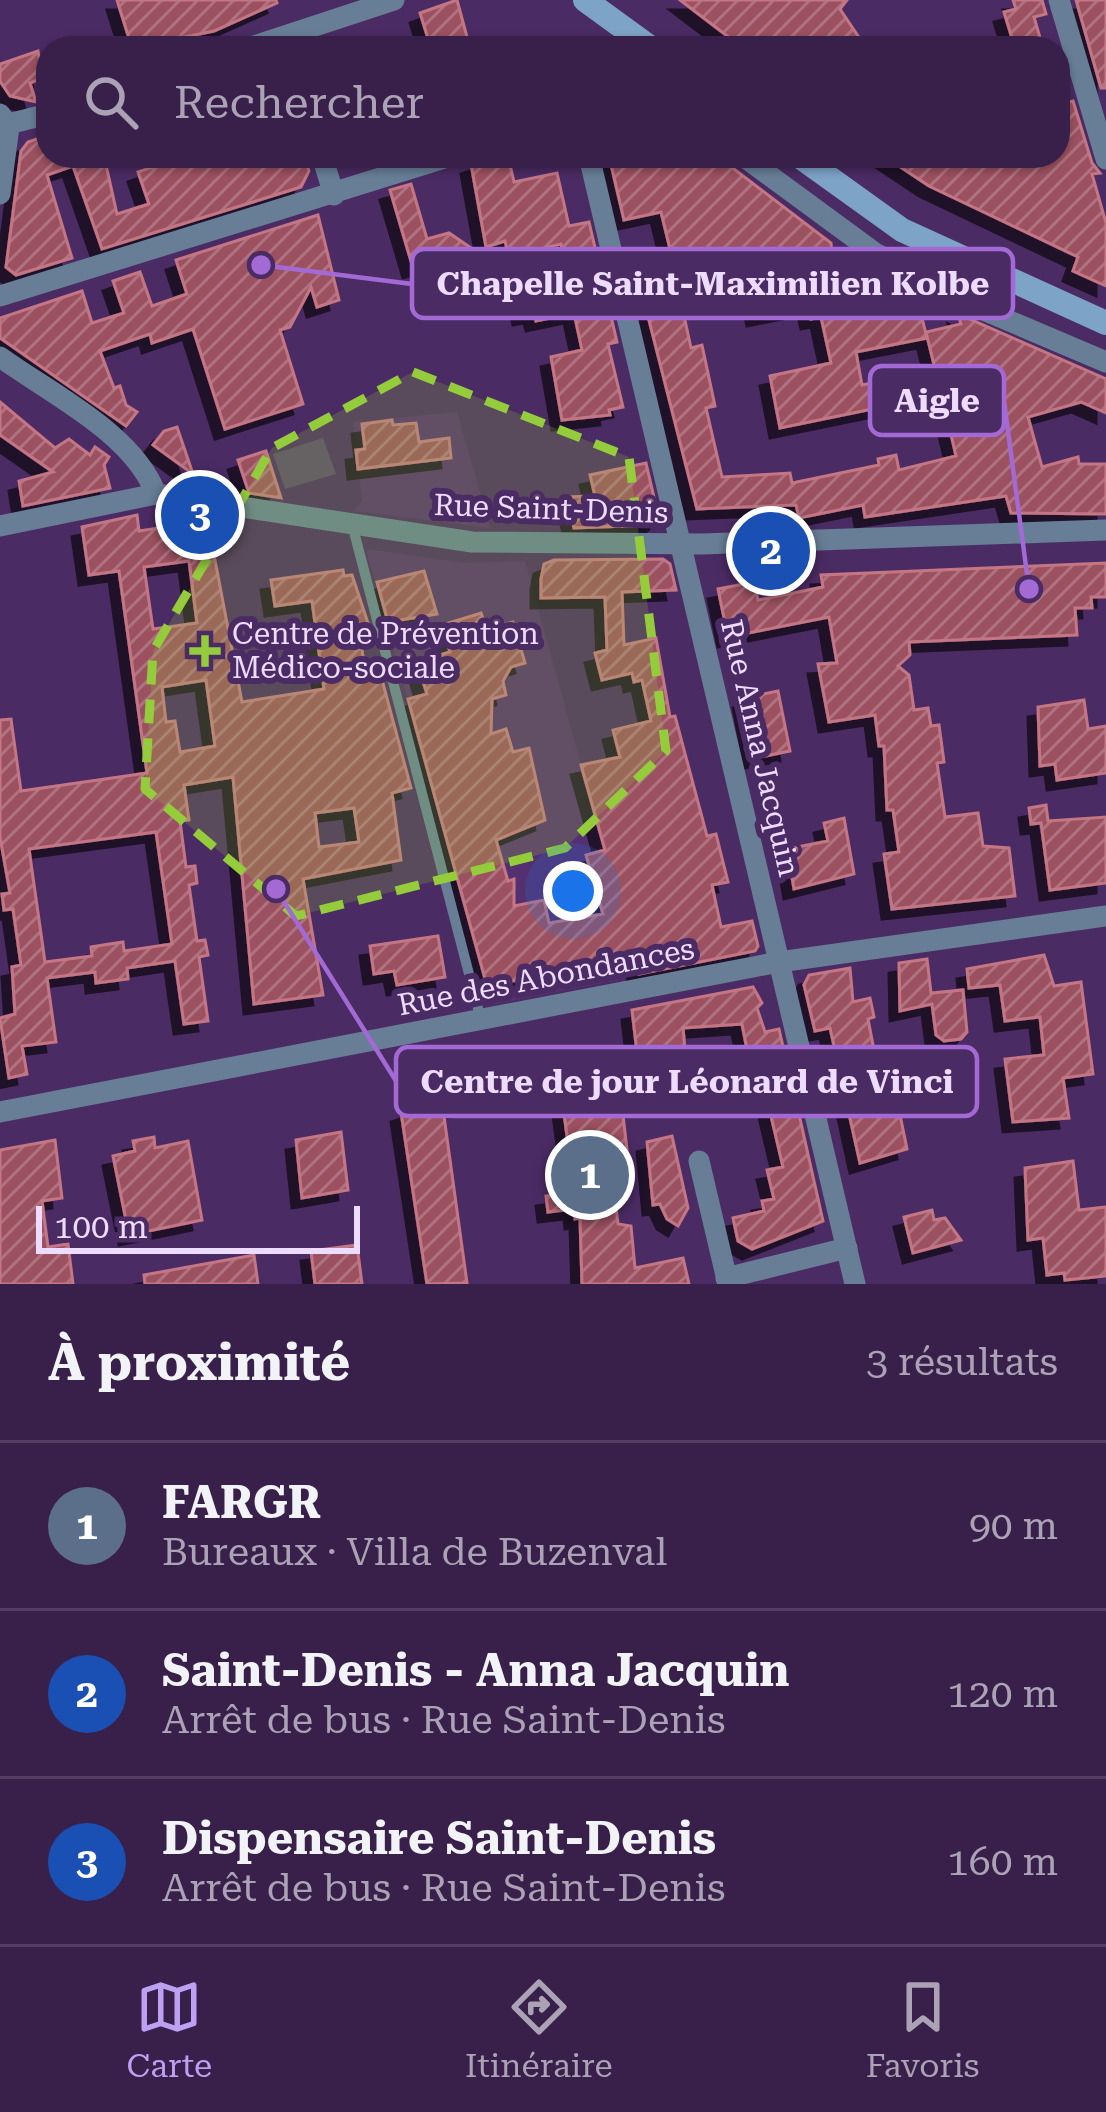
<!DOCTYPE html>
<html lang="fr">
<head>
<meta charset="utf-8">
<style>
	:root { --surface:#38204b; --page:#432d55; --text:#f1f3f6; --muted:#aba3b5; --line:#523e63; --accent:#bca0f2 }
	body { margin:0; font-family:"Roboto Serif",serif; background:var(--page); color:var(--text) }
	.scale { position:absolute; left:36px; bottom:30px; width:324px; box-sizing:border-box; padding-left:12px; border:6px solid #eedcfe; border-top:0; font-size:33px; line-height:42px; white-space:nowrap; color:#eedcfe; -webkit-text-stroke:9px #4b2b64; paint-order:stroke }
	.you { position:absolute; left:573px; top:891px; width:42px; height:42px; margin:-30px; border:9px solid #fff; border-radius:50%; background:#1a73e8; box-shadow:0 0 0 18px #1a73e833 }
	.badge { display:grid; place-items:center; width:78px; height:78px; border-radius:50%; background:var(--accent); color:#fff; font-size:39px; font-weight:700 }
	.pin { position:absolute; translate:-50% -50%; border:6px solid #fff; box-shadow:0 3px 12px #0006 }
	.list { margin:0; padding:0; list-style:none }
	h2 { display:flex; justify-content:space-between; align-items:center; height:156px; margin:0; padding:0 48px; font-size:51px }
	h2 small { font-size:39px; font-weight:400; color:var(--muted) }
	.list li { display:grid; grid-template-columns:78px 1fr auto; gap:36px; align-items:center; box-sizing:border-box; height:168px; padding:0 48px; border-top:3px solid var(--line) }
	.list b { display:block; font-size:45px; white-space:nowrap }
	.list p { margin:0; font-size:39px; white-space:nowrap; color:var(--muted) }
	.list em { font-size:39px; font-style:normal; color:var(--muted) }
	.icon { flex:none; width:66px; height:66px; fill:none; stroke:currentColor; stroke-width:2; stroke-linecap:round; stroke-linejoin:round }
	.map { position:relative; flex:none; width:1106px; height:1284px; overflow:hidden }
	.search { position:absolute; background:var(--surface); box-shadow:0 3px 9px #0004; left:36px; right:36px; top:36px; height:132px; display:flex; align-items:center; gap:30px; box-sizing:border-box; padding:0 42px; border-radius:36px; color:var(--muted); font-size:45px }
	.sheet { height:660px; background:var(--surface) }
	nav { display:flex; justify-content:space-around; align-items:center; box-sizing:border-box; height:168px; border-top:3px solid var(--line); background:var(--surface); font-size:33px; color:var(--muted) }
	nav a { display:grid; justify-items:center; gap:6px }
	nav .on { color:var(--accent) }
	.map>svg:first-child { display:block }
</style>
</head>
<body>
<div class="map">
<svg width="1106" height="1284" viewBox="0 0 1106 1284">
	<defs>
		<pattern id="building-hatch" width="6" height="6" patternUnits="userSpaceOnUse" patternTransform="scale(3)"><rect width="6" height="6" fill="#9c5160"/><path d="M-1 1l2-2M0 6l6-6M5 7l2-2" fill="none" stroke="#af7280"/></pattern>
		<filter id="shadow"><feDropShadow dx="-10" dy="10" stdDeviation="0" flood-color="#0009"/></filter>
	</defs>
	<rect width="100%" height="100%" fill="#4b2b64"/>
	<g fill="#553070">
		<polygon points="457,412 490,528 353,511 362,501 353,422"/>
		<polygon points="366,549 465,563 525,561 639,976 492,1005"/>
	</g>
	<polygon fill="#5b476c" points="323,438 336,474 285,489 273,454"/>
	<g fill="url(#building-hatch)" stroke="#c57684" stroke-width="3" fill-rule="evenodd" filter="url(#shadow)">
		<polygon points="117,0 276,0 277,3 214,31 132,48"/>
		<polygon points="457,0 470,48 431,48 420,13"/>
		<polygon points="680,0 847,0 840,9 860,39 849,48 743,48"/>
		<polygon points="1013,0 1042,0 1046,14 1034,17 1043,48 1015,48 1004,12 1016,9"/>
		<polygon points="1076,0 1106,0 1106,88 1101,88"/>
		<polygon points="38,51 43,78 30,83 36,102 10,96 0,81 0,64"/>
		<polygon points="1073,101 1092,163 1100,173 1092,174 1106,223 1106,286 1073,271 1078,257 929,186 884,156 1058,156 1058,105"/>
		<polygon points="48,135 48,156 104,156 117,214 149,204 138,172 186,156 304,156 309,171 301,187 102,249 73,166 47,175 72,258 16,275 6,267 21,151 28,142"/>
		<path d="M495,156H508L514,182L557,173L569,226L589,222L617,342L608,344L623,407L609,410L610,415L562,420L551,357L582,350L574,313L536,321L534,313L523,315L505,241L486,247L471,164ZM561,244L568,275L535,286L527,252Z"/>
		<path d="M609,156H717L831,243L836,301L866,294L868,303L916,294L927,338L856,352L862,385L882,381L887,404L941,393L926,332L961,324L958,314L1106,379V413L1081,402L1028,417L1042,467L1078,457L1079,464H1106V514L1011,513L1006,496L865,517L863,505L799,518L796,505L697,509L635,265L649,257H672L661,212L624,220ZM737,266L741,286L750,284L757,316L808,306L811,319L821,317L831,363L770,376L780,428L887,406L891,425L946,413L956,456L899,470L896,455L878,459L879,465L792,483L790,473L722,477L706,408L715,406L702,345L691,348L683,311L706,305L700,274Z"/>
		<polygon points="411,184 427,239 449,233 474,250 413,268 390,190"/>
		<polygon points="318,215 339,300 317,307 311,287 290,327 280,330 303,404 225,429 193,329 152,343 150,334 100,351 114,388 120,386 126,405 137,412 126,426 0,338 0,318 82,291 92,323 124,313 113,281 140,272 152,306 187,294 176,260"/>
		<polygon points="0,402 55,448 69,439 90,455 95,447 109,457 104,465 110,488 23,506 19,481 53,472 0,435"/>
		<polygon points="392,420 393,425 416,423 419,442 449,438 451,458 358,469 356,450 365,449 362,424"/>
		<polygon points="177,427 193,474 153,445 164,431"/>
		<polygon points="266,451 281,498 249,493 238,460"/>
		<polygon points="646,463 659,519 653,525 574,528 567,497 595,496 590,475"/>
		<path d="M137,515L139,531L159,528L211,539L242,702L324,689L312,601L275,606L271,580L343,570L344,576L352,575L369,626L359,628L366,678L381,676L411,788L392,793L401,860L303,879L323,995L254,1004L233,777L184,785L189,820L180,821L186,867L195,866L197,883L189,885L197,941L205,940L208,955L199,957L208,1021L184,1024L175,961L127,968L128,979L96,983L95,972L47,978L56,1042L22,1046L27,1074L9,1078L0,1018L15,1014L12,967L21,965L13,909L4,910L2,894L10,893L0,837V720L11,719L21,791L147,773L119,571L89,575L82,527ZM189,561L197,623L153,629L144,567ZM206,680L215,746L180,752L175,721L166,722L162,687ZM354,808L359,842L319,847L315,813ZM156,832L172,944L124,951L123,942L103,945L91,947L92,956L45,962L29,849Z"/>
		<polygon points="663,559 670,564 676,590 622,592 624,645 656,638 670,717 675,716 707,836 716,834 728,882 712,885 721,927 752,921 758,946 755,951 639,974 634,957 487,986 408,699 427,694 417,662 450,652 442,625 481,613 487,629 513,622 525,663 511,667 503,681 506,695 492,699 491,734 506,729 513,752 529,748 545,820 496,840 508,881 514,879 514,906 544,900 549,923 603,914 586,855 605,850 581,765 620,757 613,730 651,721 642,680 634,682 632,673 602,680 595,653 607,650 605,597 541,598 541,579 544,564 554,560"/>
		<polygon points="1106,563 1106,597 1091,597 1092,608 1075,608 1077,635 909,642 910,655 898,666 909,675 914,710 928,708 931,726 939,725 944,762 937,763 945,817 978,813 983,846 1009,848 1015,896 892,909 884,854 899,852 893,810 887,810 884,746 879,746 875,715 829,722 818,664 837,663 829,617 728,637 718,589 754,582 758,600 823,587 821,575"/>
		<polygon points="424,571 437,614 388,622 377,582"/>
		<polygon points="778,691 790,751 755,758 743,698"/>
		<polygon points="1084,700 1088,729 1106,726 1106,773 1057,780 1055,764 1040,766 1038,707"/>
		<polygon points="1046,805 1048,821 1106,817 1106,883 1050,890 1041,823 1031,824 1029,808"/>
		<polygon points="844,818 854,874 794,889 787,849 828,841 824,823"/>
		<polygon points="438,936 445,977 397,985 394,971 374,974 370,946"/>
		<polygon points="1044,955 1054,986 1081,982 1093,1074 1063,1078 1069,1118 1013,1122 1005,1059 1044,1055 1040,1017 1005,1021 1000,985 969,988 967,969"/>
		<polygon points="927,959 931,993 963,990 967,1032 961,1039 944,1041 936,1035 932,1004 900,1011 899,963"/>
		<polygon points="850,968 853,1002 870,998 874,1017 868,1019 886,1112 899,1110 907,1149 860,1163 830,1028 815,1031 804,985 809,975"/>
		<polygon points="753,987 762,1003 757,1008 765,1032 779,1029 786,1060 776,1063 784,1095 794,1092 823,1221 752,1249 738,1241 733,1218 764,1211 762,1201 774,1199 767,1170 783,1167 767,1099 757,1101 742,1024 683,1028 685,1049 656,1050 658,1076 640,1078 632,1010"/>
		<polygon points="519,1058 524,1099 443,1109 467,1283 427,1284 401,1112 466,1091 461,1070"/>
		<polygon points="560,1081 582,1083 583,1090 605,1094 605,1102 622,1107 628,1158 611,1164 618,1224 631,1226 635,1268 683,1258 689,1284 582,1284 580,1218 575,1219 574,1209 548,1212 546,1196 574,1192"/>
		<polygon points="341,1132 348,1190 302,1198 296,1140"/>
		<polygon points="672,1136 688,1208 678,1226 667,1219 660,1204 653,1205 647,1142"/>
		<polygon points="154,1137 155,1148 188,1141 202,1220 129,1235 113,1156 135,1151 133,1141"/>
		<polygon points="55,1140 62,1198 42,1201 48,1247 68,1244 73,1284 0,1284 0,1150"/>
		<polygon points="1073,1161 1079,1210 1106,1207 1106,1276 1065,1280 1064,1273 1047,1275 1043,1238 1028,1240 1025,1168"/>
		<polygon points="932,1210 934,1220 945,1218 961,1240 913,1253 904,1217"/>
		<polygon points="357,1245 362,1284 315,1284 311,1251"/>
		<polygon points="254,1255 258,1284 145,1284 144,1275"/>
	</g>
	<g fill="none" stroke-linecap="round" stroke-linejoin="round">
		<polyline stroke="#677e96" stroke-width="10" points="352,524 481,1020"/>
		<g stroke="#677e96" stroke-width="21">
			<polyline points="1059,0 1106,159"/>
			<polyline points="248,48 394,0"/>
			<polyline points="0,114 9,127 0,194"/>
			<polyline points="0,126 48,114"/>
			<polyline points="322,156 334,195"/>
			<polyline points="589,156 855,1284"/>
			<polyline points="743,156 875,253 972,305 1106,362"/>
			<polyline points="0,296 451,156"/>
			<path d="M0,357C51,394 133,433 156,494"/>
			<polyline points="0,526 156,494 472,542 702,544 1106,530"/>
			<polyline points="0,1112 779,962 1106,916"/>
			<polyline points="699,1161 728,1284"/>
			<polyline points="726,1278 847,1248"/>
		</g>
		<g stroke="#7da3c7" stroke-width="24">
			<polyline points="585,0 651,48"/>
			<polyline points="799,156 902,230 1106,323"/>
		</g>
	</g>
	<path fill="#94cc3c" fill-opacity="0.2" stroke="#94cc3c" stroke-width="9" stroke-dasharray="24 15" stroke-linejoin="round" d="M413,372L629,457L666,751L565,848L296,916L145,789L153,651L272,448Z"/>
	<path fill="#94cc3c" stroke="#4b2b64" stroke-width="4.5" d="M199 633h12v12h12v12h-12v12h-12v-12h-12v-12h12z"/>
	<g text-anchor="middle" stroke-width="12" stroke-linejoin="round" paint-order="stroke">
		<g font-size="30" fill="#eedcfe" stroke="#4b2b64">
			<text transform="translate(551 509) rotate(2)" y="10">Rue Saint-Denis</text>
			<text transform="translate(760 748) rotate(77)" y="10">Rue Anna Jacquin</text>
			<text transform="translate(546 977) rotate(-11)" y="10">Rue des Abondances</text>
		</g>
		<g font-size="30" fill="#eedcfe" stroke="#4b2b64" text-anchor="start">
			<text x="232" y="644">Centre de Prévention<tspan x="232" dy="34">Médico-sociale</tspan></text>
		</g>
	</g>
	<path fill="none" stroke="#a36ad5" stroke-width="4.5" d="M261 265L412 284M1029 589L1004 401M276 889L396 1081"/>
	<g fill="#a36ad5" stroke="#4b2b64" stroke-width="4.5">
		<circle cx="261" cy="265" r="12"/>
		<circle cx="1029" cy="589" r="12"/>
		<circle cx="276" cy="889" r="12"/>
	</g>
	<g fill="#4b2b64" stroke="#a36ad5" stroke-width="4.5">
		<rect x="412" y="249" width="601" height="69" rx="12"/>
		<rect x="870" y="366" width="134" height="69" rx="12"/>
		<rect x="396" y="1047" width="581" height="69" rx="12"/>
	</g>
	<g font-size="33" text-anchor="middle" font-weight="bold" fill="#eedcfe">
		<text x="713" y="295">Chapelle Saint-Maximilien Kolbe</text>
		<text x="937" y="412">Aigle</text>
		<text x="687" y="1093">Centre de jour Léonard de Vinci</text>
	</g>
</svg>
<div class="scale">100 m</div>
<div class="you"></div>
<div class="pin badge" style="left:590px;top:1175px;background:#5c6f8a">1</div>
<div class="pin badge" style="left:771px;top:551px;background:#1a4fb4">2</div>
<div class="pin badge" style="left:200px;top:515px;background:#1a4fb4">3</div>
<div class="search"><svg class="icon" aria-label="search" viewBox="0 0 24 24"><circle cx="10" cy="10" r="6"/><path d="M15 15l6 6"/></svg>Rechercher</div>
</div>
<section class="sheet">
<h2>À proximité<small>3 résultats</small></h2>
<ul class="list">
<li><span class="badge" style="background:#5c6f8a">1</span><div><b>FARGR</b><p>Bureaux · Villa de Buzenval</p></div><em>90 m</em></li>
<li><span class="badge" style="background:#1a4fb4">2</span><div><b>Saint-Denis - Anna Jacquin</b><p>Arrêt de bus · Rue Saint-Denis</p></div><em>120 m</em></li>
<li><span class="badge" style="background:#1a4fb4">3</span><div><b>Dispensaire Saint-Denis</b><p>Arrêt de bus · Rue Saint-Denis</p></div><em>160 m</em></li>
</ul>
</section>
<nav>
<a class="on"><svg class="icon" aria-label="map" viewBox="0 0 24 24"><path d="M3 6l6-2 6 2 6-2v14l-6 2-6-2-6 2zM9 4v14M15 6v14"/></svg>Carte</a>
<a><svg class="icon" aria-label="directions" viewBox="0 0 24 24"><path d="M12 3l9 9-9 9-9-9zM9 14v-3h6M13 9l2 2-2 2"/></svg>Itinéraire</a>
<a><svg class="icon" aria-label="saved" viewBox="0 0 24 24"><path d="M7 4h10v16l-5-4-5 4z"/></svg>Favoris</a>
</nav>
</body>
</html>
